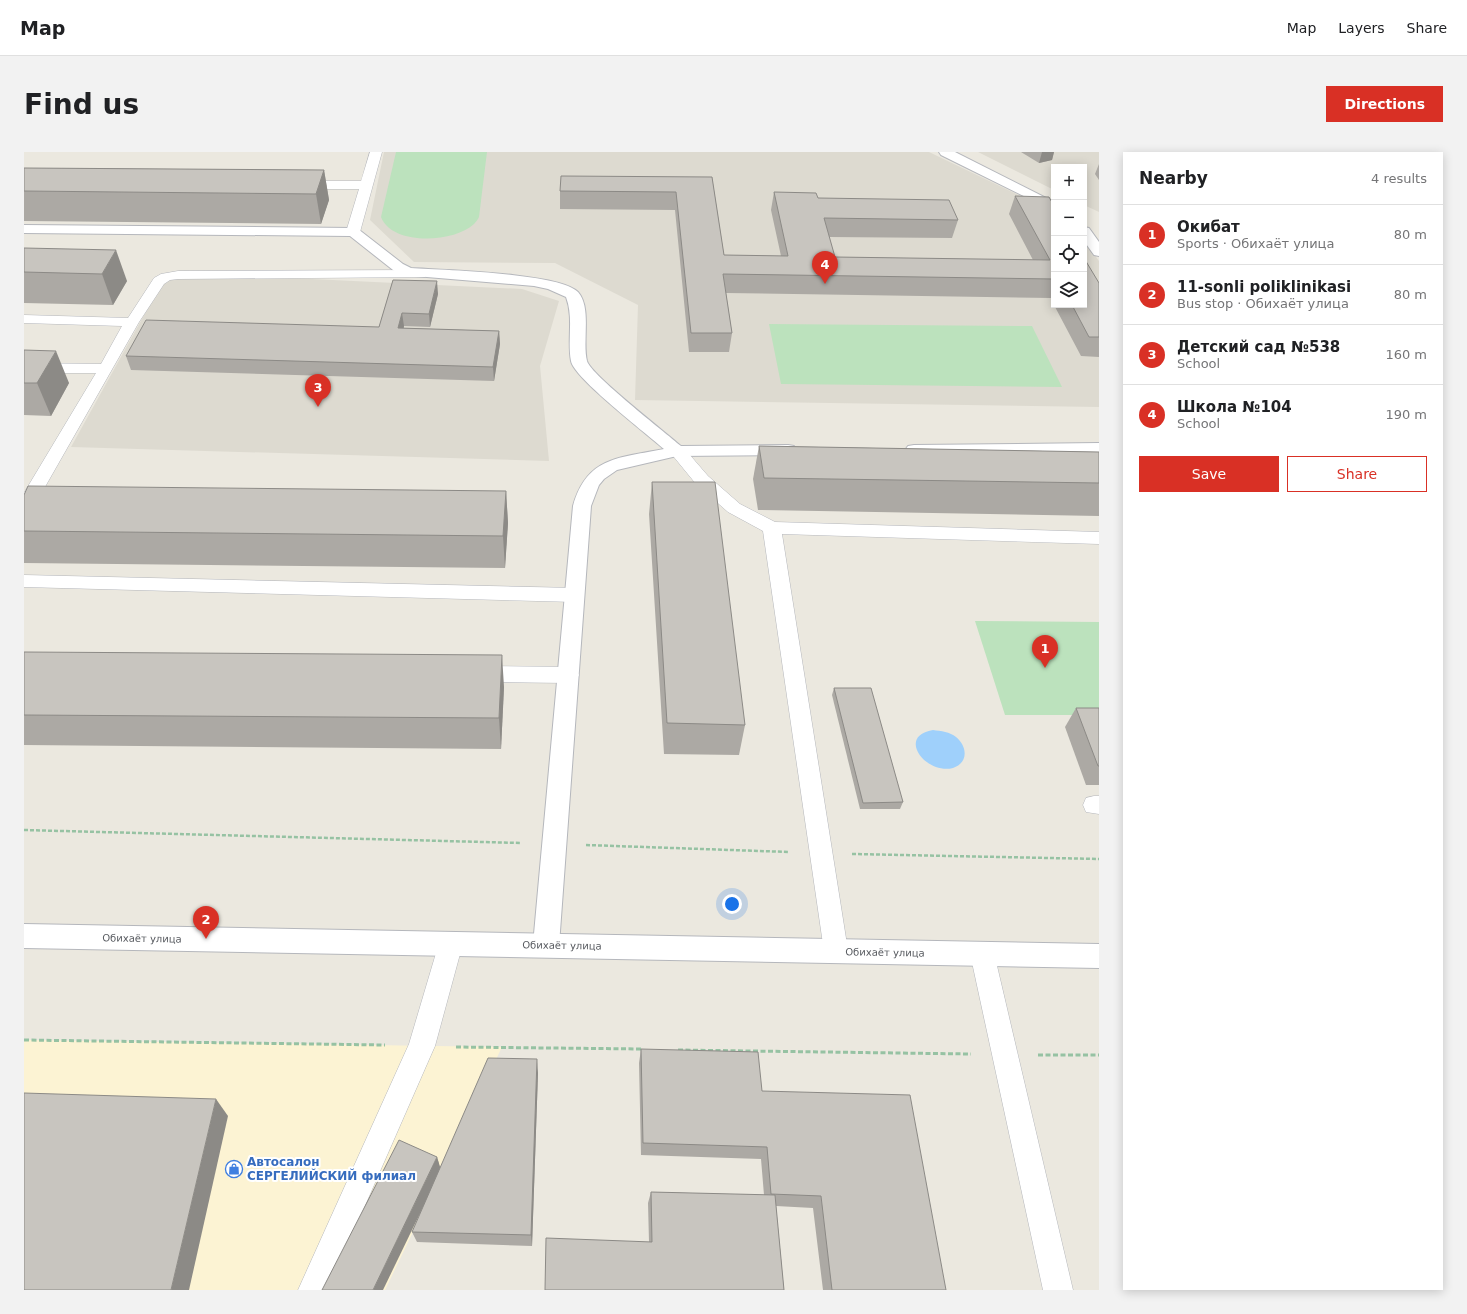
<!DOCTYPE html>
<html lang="en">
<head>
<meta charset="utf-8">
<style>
	:root { --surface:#fff; --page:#f2f2f2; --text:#202124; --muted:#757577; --line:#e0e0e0; --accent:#d93025 }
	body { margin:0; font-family:"DejaVu Sans",sans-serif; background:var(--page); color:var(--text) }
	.controls { position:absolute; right:12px; top:12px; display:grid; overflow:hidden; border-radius:0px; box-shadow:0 2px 10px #0003 }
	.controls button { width:36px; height:36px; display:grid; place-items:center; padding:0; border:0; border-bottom:1px solid var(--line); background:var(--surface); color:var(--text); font:20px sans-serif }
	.you { position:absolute; left:708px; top:752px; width:14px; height:14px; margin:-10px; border:3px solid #fff; border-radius:50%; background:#1a73e8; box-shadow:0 0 0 6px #1a73e833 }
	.badge { display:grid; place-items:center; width:26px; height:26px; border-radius:50%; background:var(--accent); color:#fff; font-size:13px; font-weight:700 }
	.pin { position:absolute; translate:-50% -33px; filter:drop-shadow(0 1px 2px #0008) }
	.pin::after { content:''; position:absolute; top:21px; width:14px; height:12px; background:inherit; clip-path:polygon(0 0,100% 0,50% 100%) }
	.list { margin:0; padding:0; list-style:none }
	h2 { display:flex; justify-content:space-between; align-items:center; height:52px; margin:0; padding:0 16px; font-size:17px }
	h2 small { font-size:13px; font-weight:400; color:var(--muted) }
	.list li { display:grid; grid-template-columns:26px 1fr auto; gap:12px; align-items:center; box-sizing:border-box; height:60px; padding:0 16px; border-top:1px solid var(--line) }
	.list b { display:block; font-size:15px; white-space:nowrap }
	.list p { margin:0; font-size:13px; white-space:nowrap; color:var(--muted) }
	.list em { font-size:13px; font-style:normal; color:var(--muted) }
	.actions { display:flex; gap:8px; padding:12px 16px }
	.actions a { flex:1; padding:9px 0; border:1px solid var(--accent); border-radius:0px; text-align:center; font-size:14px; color:var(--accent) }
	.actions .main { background:var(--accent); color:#fff }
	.icon { flex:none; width:22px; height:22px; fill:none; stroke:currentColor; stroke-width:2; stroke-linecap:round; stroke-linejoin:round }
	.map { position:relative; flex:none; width:1075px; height:1138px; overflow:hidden; border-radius:0px }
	header { display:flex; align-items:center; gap:24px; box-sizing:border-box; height:56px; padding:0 20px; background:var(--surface); border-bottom:1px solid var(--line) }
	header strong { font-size:19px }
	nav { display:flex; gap:22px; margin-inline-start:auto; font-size:14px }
	.intro { display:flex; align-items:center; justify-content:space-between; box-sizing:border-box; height:96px; padding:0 24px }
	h1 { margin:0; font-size:28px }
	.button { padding:10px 18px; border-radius:0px; background:var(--accent); color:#fff; font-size:14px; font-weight:700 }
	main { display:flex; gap:24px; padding:0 24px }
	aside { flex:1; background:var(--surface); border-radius:0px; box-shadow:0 2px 10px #0003 }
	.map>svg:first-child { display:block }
</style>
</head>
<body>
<header>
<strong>Map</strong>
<nav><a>Map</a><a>Layers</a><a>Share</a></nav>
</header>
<div class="intro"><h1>Find us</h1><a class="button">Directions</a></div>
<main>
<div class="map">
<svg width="1075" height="1138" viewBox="0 0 1075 1138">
	<rect width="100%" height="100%" fill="#ebe8df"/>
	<polygon fill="#fcf3d3" points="0,888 478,895 361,1138 0,1138"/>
	<g fill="#dddad0">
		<polygon points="360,0 905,0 1030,60 1030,153 1060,153 1060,88 1075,109 1075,255 611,248 614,153 531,111 390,110 346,68"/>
		<polygon points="954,0 1075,0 1075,60 1060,53 1060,15 1030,15 1030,38"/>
		<polygon points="144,120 498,137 535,149 516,214 525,309 47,295"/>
	</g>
	<g fill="#bce2bd">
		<path d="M372,0H463L455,65C454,67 452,70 450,72C430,91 368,94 357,65Z"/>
		<polygon points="745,172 1008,174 1038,235 757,232"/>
		<polygon points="951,469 1075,470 1075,563 981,563"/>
	</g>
	<path fill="#9fd0fb" d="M909,578C917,579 926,580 932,585C944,595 944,611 929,616C902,623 872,584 909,578Z"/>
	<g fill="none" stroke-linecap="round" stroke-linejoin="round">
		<g stroke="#b5b7bc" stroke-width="1">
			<g id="service">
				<polygon points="346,0 358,0 336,80 334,83 324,83 322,80 335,37 274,37 270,36 268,33 270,30 274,29 337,29"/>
				<polygon points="396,118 401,119 403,122 401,125 154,127 146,128 140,132 115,170 9,356 6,360 0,362 0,341 72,221 0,221 0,211 77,212 98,174 0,171 0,163 104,166 130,126 137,122 154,119"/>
				<polygon points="653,294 659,295 684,324 716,352 751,370 1075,380 1075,392 758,382 824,799 821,807 812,810 803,807 800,799 739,379 704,360 672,332 645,299 647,295"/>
				<polygon points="0,423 551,436 558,438 560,443 558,448 551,450 0,435"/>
				<polygon points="451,514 545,515 552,518 555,523 552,528 545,531 451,530 444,527 441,522 444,517"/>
				<polygon points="1070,644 1075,644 1075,662 1062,660 1059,653 1062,646"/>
				<polygon points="427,780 436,783 439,791 411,894 407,903 304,1138 274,1138 385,892 415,791 418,783"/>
				<polygon points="958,790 967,793 970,801 1049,1138 1019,1138 946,801 949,793"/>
			</g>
		</g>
		<g stroke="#b5b7bc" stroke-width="2">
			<g id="minor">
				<polygon points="915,0 931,0 1030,50 1030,59 917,3"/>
				<path d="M0,73L329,76L334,77L379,112L387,116C418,118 536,121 554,140C568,156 558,189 563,209C567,223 641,280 657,294L764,293L770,294L773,298L770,302L764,303L653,304L593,318L580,327L575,333L567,354L535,793L531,801L522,805L513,801L509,793L549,354C563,304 596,306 640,297C623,282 550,226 547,209C543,188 550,166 542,145L524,137L510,134L379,123L369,118L326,84L0,81Z"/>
				<polygon points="1060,75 1065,76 1075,90 1075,104 1070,103 1060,89"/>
				<polygon points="1075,291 1075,301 890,303 884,302 881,298 884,294 890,293"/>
			</g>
		</g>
		<g stroke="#b5b7bc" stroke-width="2">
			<polygon id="tertiary" points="0,772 1075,792 1075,816 0,796"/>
		</g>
		<g stroke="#96c2a3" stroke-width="2.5" stroke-dasharray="4 2" stroke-linecap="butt">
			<polyline points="0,678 497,691"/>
			<polyline points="562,693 765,700"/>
			<polyline points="828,702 1075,707"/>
		</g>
		<g stroke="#96c2a3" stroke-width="3" stroke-dasharray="5 2.5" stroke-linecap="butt">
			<polyline points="0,888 361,893"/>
			<polyline points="432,895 619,897"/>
			<polyline points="654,898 947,902"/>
			<polyline points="1014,903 1075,903"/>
		</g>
		<use href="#service" fill="#fff" fill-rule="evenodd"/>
		<use href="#minor" fill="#fff" fill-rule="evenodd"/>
		<use href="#tertiary" fill="#fff" fill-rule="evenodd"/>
	</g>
	<g fill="#aca9a4">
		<polygon points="997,0 1030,0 1028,8 1015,11"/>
		<polygon points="1075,12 1075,28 1071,22"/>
		<polygon points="0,16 300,18 305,48 297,72 0,69"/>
		<polygon points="688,25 700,103 757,104 747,58 750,40 934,68 928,86 805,85 811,105 1009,108 985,62 991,44 1030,54 1030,152 1027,146 702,141 708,181 705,200 665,200 651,58 536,57 536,39"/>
		<polygon points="0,96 103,129 89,153 0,151"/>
		<polygon points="369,128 414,142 406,175 380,174 380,176 475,179 476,192 470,229 107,218 102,204 355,175"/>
		<polygon points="1075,131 1075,205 1057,204 1030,153 1060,153"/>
		<polygon points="0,198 45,231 27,264 0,263"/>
		<polygon points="735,294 1075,300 1075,364 734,358 729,327"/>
		<polygon points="628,330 721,573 715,603 640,602 625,362"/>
		<polygon points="482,339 484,371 481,416 0,411 0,343"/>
		<polygon points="0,500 480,535 477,597 0,593"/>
		<polygon points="810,536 879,650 876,657 836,657 808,543"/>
		<polygon points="1052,556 1075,556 1075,633 1062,633 1041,575"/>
		<polygon points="617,897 738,939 922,1138 799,1138 789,1056 752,1054 760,1138 625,1090 624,1051 627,1040 740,1043 737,1007 617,1003 615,911"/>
		<polygon points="514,921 508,1094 393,1090 388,1080 405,1041 413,1005 416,1016"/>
	</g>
	<g fill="#8c8a86">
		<polygon points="1018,0 1030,0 1028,8 1015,11"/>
		<polygon points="300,18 305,48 297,72 292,42"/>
		<polygon points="92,98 103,129 89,153 78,122"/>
		<polygon points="413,129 414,142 406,175 405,162"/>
		<polygon points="378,161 380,174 376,189 374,176"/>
		<polygon points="475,179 476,192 470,229 469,215"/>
		<polygon points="32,199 45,231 27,264 13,231"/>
		<polygon points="482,339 484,371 481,416 479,384"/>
		<polygon points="478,503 480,535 477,597 475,566"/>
		<polygon points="513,907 514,921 508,1094 507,1083"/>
		<polygon points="192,947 204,964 165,1138 147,1138"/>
		<polygon points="413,1005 417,1018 359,1138 349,1138"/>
	</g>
	<g fill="#c8c5bf" stroke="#8c8a86">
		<polygon points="0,16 300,18 292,42 0,39"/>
		<polygon points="537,24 688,25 700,103 764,104 750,40 792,41 794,46 925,48 934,68 800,66 811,105 1026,108 991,44 1025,45 1030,54 1030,127 699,122 708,181 667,181 652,40 536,39"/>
		<polygon points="0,96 92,98 78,122 0,120"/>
		<polygon points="1060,106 1075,131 1075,185 1065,185 1048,153 1060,153"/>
		<polygon points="369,128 413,129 405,162 378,161 374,176 475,179 469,215 102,204 122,168 355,175"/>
		<polygon points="0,198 32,199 13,231 0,231"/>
		<polygon points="735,294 1075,300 1075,331 740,326"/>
		<polygon points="628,330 691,330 721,573 643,571"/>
		<polygon points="4,334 482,339 479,384 0,379 0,343"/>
		<polygon points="0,500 478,503 475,566 0,563"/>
		<polygon points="810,536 847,536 879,650 839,651"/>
		<polygon points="1052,556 1075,556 1075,614 1074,614"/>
		<polygon points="617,897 734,900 738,939 886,943 922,1138 808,1138 797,1044 747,1042 743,995 619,991"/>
		<polygon points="464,906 513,907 507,1083 388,1080"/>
		<polygon points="0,941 192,947 147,1138 0,1138"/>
		<polygon points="375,988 413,1005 349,1138 298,1138"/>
		<polygon points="627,1040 751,1043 760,1138 521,1138 522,1086 628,1090"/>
	</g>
	<defs>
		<g id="shop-ring" transform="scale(0.9)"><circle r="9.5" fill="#fff" stroke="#3f7fe0" stroke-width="1.5"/><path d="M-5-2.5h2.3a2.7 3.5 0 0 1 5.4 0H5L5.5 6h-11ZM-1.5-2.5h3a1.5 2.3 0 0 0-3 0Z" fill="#3f7fe0"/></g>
	</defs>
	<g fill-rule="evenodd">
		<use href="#shop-ring" x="210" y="1017"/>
	</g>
	<g text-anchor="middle" stroke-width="4" stroke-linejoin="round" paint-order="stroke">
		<g font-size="10" fill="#585b60" stroke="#fff">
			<text transform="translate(118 786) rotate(1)" y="4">Обихаёт улица</text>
			<text transform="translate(538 793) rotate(1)" y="4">Обихаёт улица</text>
			<text transform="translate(861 800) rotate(1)" y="4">Обихаёт улица</text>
		</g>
		<g font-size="12" font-weight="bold" fill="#366cbe" stroke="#fff" text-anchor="start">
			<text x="223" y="1014">Автосалон<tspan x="223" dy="14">СЕРГЕЛИЙСКИЙ филиал</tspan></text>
		</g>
	</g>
</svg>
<div class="controls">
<button>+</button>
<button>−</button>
<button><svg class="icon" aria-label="locate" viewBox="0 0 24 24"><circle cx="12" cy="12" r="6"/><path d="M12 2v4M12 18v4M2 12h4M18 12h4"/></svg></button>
<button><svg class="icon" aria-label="layers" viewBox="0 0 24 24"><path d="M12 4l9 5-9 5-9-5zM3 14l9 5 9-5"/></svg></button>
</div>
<div class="you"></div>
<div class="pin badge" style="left:1021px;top:516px">1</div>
<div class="pin badge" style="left:182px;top:787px">2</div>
<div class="pin badge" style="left:294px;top:255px">3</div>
<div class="pin badge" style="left:801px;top:132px">4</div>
</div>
<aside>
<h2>Nearby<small>4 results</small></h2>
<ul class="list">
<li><span class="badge">1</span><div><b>Окибат</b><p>Sports · Обихаёт улица</p></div><em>80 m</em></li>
<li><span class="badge">2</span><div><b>11-sonli poliklinikasi</b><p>Bus stop · Обихаёт улица</p></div><em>80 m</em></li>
<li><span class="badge">3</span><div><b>Детский сад №538</b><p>School</p></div><em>160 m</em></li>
<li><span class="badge">4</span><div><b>Школа №104</b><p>School</p></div><em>190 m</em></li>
</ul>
<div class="actions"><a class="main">Save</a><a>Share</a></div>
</aside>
</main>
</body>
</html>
